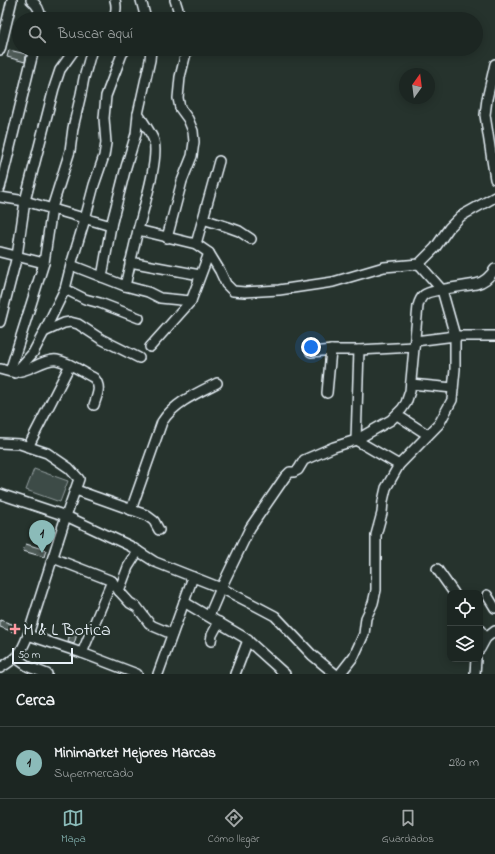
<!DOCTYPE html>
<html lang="es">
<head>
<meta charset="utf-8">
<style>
	:root { --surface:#1c2622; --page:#252e2a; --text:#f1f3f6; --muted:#a0a5a5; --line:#3a4340; --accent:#8bbbb9 }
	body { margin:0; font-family:"Indie Flower",sans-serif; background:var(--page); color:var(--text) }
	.controls { position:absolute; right:12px; bottom:12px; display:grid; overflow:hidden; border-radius:8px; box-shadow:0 2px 10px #0003 }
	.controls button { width:36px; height:36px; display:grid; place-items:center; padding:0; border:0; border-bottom:1px solid var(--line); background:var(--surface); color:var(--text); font:20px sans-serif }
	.compass { position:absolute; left:399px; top:68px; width:36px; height:36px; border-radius:50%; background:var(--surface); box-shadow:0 2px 10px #0003; rotate:14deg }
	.scale { position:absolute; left:12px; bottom:10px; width:61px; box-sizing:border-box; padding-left:4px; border:2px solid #e8f1f8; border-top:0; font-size:11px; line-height:14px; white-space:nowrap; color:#e8f1f8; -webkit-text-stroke:3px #26332d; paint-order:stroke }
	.you { position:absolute; left:311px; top:347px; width:14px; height:14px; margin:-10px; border:3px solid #fff; border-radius:50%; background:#1a73e8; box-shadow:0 0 0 6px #1a73e833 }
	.badge { display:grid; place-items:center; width:26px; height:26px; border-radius:50%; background:var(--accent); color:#111; font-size:13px; font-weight:700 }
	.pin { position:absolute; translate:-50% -33px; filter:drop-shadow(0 1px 2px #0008) }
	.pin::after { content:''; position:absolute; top:21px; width:14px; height:12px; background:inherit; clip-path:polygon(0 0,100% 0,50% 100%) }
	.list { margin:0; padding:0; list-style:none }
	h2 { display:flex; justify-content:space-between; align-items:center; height:52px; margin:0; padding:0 16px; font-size:17px }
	h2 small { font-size:13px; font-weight:400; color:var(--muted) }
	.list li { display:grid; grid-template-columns:26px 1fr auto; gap:12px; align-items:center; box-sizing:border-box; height:72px; padding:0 16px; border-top:1px solid var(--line) }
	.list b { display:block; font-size:15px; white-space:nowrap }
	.list p { margin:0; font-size:13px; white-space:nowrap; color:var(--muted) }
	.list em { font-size:13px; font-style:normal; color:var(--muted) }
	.icon { flex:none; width:22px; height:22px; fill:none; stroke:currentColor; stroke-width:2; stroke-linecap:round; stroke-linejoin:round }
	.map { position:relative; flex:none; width:495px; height:674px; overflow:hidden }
	.search { position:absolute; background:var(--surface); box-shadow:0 2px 10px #0003; left:12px; right:12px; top:12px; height:44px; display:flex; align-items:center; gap:10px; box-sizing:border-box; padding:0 14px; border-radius:22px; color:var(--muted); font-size:15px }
	.sheet { height:124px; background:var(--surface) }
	nav { display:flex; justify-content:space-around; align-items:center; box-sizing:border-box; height:56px; border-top:1px solid var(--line); background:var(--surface); font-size:11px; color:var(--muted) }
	nav a { display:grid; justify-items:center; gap:2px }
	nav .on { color:var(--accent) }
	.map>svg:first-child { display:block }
</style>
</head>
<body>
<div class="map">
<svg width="495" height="674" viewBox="0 0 495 674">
	<rect width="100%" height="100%" fill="#26332d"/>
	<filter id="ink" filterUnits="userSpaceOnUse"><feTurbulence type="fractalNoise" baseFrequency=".025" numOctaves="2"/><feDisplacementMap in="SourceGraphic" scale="8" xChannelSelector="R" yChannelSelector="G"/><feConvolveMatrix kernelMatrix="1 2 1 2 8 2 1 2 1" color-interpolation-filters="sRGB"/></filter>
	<g filter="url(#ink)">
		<polygon fill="#3e4b47" stroke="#939ea0" points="34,469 68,481 60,502 26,490"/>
		<g fill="#505c59" stroke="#e8f1f8">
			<polygon points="9,50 26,54 25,62 7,57"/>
			<polygon points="26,544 46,550 44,557 23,551"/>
			<polygon points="0,620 18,626 16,633 0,627"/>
			<polygon points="70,632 77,634 74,644 68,642"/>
		</g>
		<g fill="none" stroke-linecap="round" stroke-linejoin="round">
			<g stroke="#e8f1f8" stroke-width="12">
				<g id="minor">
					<path d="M31,0C37,5 41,12 40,19"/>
					<polyline points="141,0 146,19"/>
					<polyline points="175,0 181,19"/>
					<path d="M113,19C116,14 117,6 115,0"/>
					<path d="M151,49L150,60L138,114C143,122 151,132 154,141C159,160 143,210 138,230L196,244L209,253L220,271L226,284L233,291L245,292L279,290L333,282L384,267L419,264L435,248L449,228L461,216L495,197"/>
					<polyline points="0,50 12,0"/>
					<polyline points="495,64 487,99 485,115 495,179"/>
					<polyline points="0,188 34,49"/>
					<polyline points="0,197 25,201 111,226"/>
					<polyline points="203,219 228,227 239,231 251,239"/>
					<polyline points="167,238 182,181 192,156 194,142 193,131 188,119 180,108 178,98 180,77 187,49"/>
					<polyline points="196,244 219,161"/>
					<polyline points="0,252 44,263"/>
					<polyline points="130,262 200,275"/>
					<polyline points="71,265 125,286 148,292 160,298 191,301"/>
					<polyline points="102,277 111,226 126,167 136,134 138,114"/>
					<polyline points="125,286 138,230"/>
					<polyline points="65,289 85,299 100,303 139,318"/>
					<polyline points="0,322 17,256 25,201 54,88 60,70 75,49"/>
					<polyline points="44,332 64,323 70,322 78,324 101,339 139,358"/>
					<polyline points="415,341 455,336 495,336"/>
					<polyline points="150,347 191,301 209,253"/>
					<polyline points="311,352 333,350 359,350 414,347"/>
					<path d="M0,369C5,370 11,373 15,372C29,372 45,358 57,360C69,362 84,373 94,378C102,387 97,395 94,405"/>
					<polyline points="10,371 44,263 52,208 70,151 73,128 81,94 84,78 92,49"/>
					<polyline points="15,373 33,353 44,332 65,289 71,265 85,219 94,185 104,156 106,143 104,118 106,96 122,54 126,49"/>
					<polyline points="411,384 453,388"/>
					<polyline points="327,393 331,350"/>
					<polyline points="397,415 428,435"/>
					<polyline points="356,440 359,350"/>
					<polyline points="356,440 399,465"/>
					<path d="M0,443L20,444L47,453L69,468L79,479L66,516L28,635C21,654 17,658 0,668"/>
					<polyline points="28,447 70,365"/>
					<polyline points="76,490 146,515 154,521 159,530"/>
					<polyline points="0,494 66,516 130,546 155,562 221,588 258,607 275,616 312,655 335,674"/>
					<path d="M131,510L162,422C174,403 197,393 217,383"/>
					<polyline points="53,558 112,581 82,653"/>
					<polyline points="437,569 454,593"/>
					<polyline points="112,581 119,591 130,603 137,607 149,623 153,626 172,634"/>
					<polyline points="119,591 128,567 138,551"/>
					<polyline points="487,595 495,608"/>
					<polyline points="184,602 245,638 285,674"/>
					<path d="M209,616L221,588L250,528L285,477L290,472H294L298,470L304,460L334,447L356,440L391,420L402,409L406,403L410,391L418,306C419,302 420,298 424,295C429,290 466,286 476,284C485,282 490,277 495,269"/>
					<polyline points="480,630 486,638"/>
					<polyline points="28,635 82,653 137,674"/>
					<polyline points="211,641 212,635 219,622"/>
					<polyline points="480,649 486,638 495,631"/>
					<polyline points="16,658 29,667 47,674"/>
					<polyline points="158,674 193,577"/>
					<polyline points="235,674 248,640"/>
					<polyline points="340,674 354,656 364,634 366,618 373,603 376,590 376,535 382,513 383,501 386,488 399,465 439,424 452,400 455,369 455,336 442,290 419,264"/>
					<polyline points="475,674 476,659"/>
				</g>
			</g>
			<use href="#minor" stroke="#26332d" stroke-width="9"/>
		</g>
	</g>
	<path fill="#ff9aa2" stroke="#26332d" stroke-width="1.5" d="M13 623h4v4h4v4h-4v4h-4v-4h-4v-4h4z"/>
	<g text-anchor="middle" stroke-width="4" stroke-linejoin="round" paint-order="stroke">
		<g font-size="18" fill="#e8f1f8" stroke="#26332d" text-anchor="start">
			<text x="23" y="635">M &amp; L Botica</text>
		</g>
	</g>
</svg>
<div class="controls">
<button><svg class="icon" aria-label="locate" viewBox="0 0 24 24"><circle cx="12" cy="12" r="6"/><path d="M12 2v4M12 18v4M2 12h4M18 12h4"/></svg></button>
<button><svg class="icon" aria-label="layers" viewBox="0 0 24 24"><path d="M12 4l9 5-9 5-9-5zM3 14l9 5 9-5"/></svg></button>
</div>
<svg class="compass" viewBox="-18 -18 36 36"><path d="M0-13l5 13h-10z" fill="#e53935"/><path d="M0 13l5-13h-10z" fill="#a0a5a5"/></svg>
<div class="scale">50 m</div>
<div class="you"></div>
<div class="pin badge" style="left:42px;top:553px">1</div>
<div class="search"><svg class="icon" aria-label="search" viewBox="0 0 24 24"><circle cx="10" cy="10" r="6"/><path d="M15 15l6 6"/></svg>Buscar aquí</div>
</div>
<section class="sheet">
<h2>Cerca<small></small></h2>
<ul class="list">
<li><span class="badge">1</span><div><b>Minimarket Mejores Marcas</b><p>Supermercado</p></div><em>280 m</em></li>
</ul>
</section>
<nav>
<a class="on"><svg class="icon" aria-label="map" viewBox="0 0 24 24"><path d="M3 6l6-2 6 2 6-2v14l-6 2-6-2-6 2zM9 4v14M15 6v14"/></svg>Mapa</a>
<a><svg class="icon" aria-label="directions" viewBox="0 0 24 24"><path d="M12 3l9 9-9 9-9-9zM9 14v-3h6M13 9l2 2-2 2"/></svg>Cómo llegar</a>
<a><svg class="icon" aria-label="saved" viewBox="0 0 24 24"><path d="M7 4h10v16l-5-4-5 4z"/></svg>Guardados</a>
</nav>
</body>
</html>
